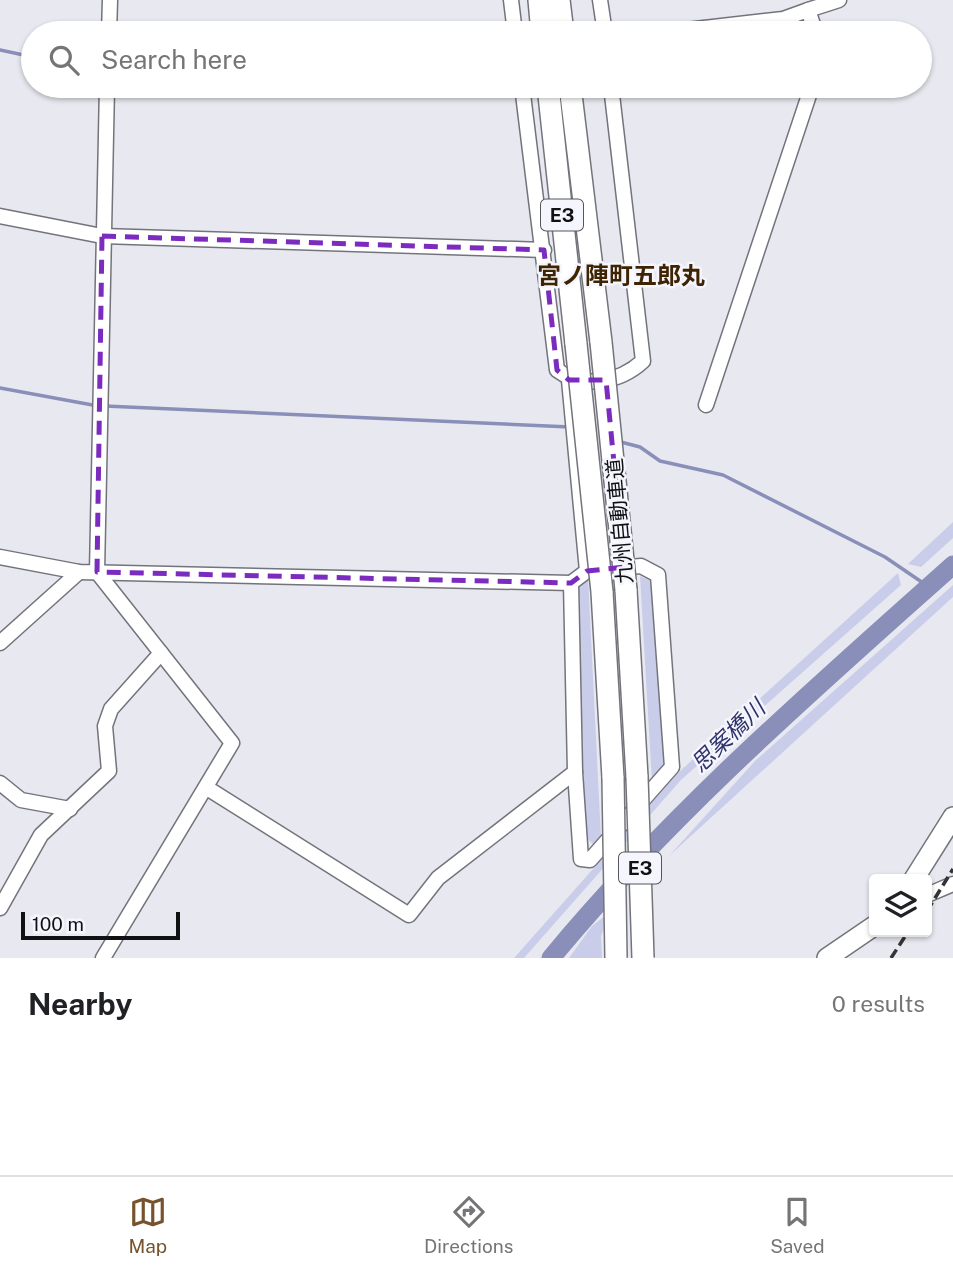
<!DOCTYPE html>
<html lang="en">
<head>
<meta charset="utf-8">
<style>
	:root { --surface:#fff; --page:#f6f6f6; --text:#202124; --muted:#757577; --line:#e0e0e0; --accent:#76532c }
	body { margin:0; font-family:"Public Sans","Noto Sans JP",sans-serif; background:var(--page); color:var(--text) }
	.controls { position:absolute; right:21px; bottom:21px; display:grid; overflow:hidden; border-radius:7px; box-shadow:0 2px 5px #0004 }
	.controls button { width:63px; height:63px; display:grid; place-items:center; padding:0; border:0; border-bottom:2px solid var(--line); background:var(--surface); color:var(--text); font:35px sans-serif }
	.scale { position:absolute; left:21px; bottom:18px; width:159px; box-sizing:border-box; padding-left:7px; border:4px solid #111113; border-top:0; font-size:19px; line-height:24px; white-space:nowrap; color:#111113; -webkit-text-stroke:5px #f5f6fd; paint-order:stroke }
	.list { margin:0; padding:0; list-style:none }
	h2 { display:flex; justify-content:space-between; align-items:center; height:91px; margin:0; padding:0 28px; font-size:30px }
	h2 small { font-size:23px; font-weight:400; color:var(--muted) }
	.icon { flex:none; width:38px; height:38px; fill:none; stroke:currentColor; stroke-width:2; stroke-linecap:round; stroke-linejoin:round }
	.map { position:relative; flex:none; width:953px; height:958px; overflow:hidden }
	.search { position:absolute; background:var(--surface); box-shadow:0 2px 5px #0004; left:21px; right:21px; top:21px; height:77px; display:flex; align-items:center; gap:18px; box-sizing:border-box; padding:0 24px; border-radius:38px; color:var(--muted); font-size:26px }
	.sheet { height:217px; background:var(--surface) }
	nav { display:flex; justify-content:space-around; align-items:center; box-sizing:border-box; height:98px; border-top:2px solid var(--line); background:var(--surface); font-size:19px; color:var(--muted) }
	nav a { display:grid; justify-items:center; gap:4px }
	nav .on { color:var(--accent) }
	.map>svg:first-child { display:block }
</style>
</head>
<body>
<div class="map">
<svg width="953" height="958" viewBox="0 0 953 958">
	<rect width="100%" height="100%" fill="#e8e9f0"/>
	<g fill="#c9cdea">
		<polygon points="953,522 953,538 921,567 908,564"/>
		<polygon points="898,573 901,585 681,780 524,958 514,958 679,772"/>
		<polygon points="640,576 654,582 666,768 652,782"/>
		<polygon points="588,577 601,838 593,844 586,838 576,593 580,582"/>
		<polygon points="953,585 953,597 669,856 755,761"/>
		<polygon points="611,911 601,936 602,958 569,958 592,926"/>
	</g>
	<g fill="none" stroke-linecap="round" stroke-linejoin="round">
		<g stroke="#898fb9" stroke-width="3.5">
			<polyline points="0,50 33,57"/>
			<polyline points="0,388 98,406"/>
			<polyline points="105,406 570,427"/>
			<polyline points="617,441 640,447 660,461 723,475 885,557 929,587"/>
		</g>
		<path stroke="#898fb9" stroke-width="19" d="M551,958C671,813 813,690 953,565"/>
		<g stroke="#73747b" stroke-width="17">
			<g id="minor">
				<polyline points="511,0 515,33"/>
				<polyline points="600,0 605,33"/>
				<polyline points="808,10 839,0"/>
				<polyline points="669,32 783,19 808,10 816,33"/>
				<polyline points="109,33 110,0"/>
				<path d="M522,86L557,370C583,390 620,382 643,361L611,86"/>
				<polyline points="0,216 102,236 544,250"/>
				<polyline points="569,380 587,571 571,583 575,772 581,859 590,860 672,767 658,575 641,566 587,571"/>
				<polyline points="706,405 812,86"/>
				<polyline points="0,557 79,572 571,583"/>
				<polyline points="0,643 79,572"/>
				<polyline points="0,783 21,800 70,809"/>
				<polyline points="207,788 409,915 438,878 575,772"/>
				<polyline points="927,895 953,884"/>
				<polyline points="0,908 41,835 109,771 105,726 111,709 161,653"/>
				<polyline points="103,958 232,743 97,572 107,86"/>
			</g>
		</g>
		<g stroke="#73747b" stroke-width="22">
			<g id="major">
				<polyline points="914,879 953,817"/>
				<polyline points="827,958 874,926"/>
			</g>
		</g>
		<g stroke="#73747b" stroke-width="24">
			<g id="highway">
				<polyline points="539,0 542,33"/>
				<polyline points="559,0 563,33"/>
				<polyline points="548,86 576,344"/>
				<polyline points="570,86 601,342"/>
				<polyline points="626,590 637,777"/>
				<polyline points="602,592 613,778"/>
			</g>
		</g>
		<use href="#minor" stroke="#fff" stroke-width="14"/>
		<use href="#major" stroke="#fff" stroke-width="19"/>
		<use href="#highway" stroke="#fff" stroke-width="21"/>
		<g stroke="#343436" stroke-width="3.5" stroke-dasharray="10 5" stroke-linecap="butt">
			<polyline points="927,911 953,869"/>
			<polyline points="891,958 908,932"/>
		</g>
		<g stroke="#73747b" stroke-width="24" stroke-linecap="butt">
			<g id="highway-bridge">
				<polyline points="601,342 626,590"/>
				<polyline points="576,344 602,592"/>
				<polyline points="637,777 643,958"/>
				<polyline points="613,778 616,958"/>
			</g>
		</g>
		<use href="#highway-bridge" stroke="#fff" stroke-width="21"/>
	</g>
	<path fill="none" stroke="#7b2cbf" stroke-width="5" stroke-dasharray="14 9" stroke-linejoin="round" d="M102,236L544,250L557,370L569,380H606L624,567L587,571L571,583L97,572Z"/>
	<g text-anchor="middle" stroke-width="5" stroke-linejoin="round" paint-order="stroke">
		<g fill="#f5f6fd" stroke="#555659" stroke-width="2">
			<rect x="541" y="199.5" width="42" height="31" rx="5"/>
			<rect x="619" y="852.5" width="42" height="31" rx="5"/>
		</g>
		<g font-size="19" font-weight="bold" fill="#111113">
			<text x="562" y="222">E3</text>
			<text x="640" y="875">E3</text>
		</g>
		<g font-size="21" fill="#111113" stroke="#f5f6fd">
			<text transform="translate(620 521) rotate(-95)" y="7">九州自動車道</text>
		</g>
		<g font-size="23" font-style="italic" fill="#31346a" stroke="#f5f6fd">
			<text transform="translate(728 736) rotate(-44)" y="8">思案橋川</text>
		</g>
		<g font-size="24" font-weight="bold" fill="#3e2402" stroke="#f5f6fd">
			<text x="621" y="284">宮ノ陣町五郎丸</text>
		</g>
	</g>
</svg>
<div class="controls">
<button><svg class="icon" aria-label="layers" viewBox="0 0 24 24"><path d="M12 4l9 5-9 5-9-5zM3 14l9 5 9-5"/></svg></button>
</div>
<div class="scale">100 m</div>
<div class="search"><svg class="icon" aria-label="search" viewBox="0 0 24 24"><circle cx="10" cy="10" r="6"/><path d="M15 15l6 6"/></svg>Search here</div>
</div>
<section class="sheet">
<h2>Nearby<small>0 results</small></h2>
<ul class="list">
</ul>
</section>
<nav>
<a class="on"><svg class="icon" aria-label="map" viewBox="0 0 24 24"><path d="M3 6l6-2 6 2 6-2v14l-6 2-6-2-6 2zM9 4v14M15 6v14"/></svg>Map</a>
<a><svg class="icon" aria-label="directions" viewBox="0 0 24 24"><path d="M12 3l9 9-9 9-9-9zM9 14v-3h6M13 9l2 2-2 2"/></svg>Directions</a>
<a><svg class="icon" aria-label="saved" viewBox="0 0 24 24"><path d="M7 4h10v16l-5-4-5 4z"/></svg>Saved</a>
</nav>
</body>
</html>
